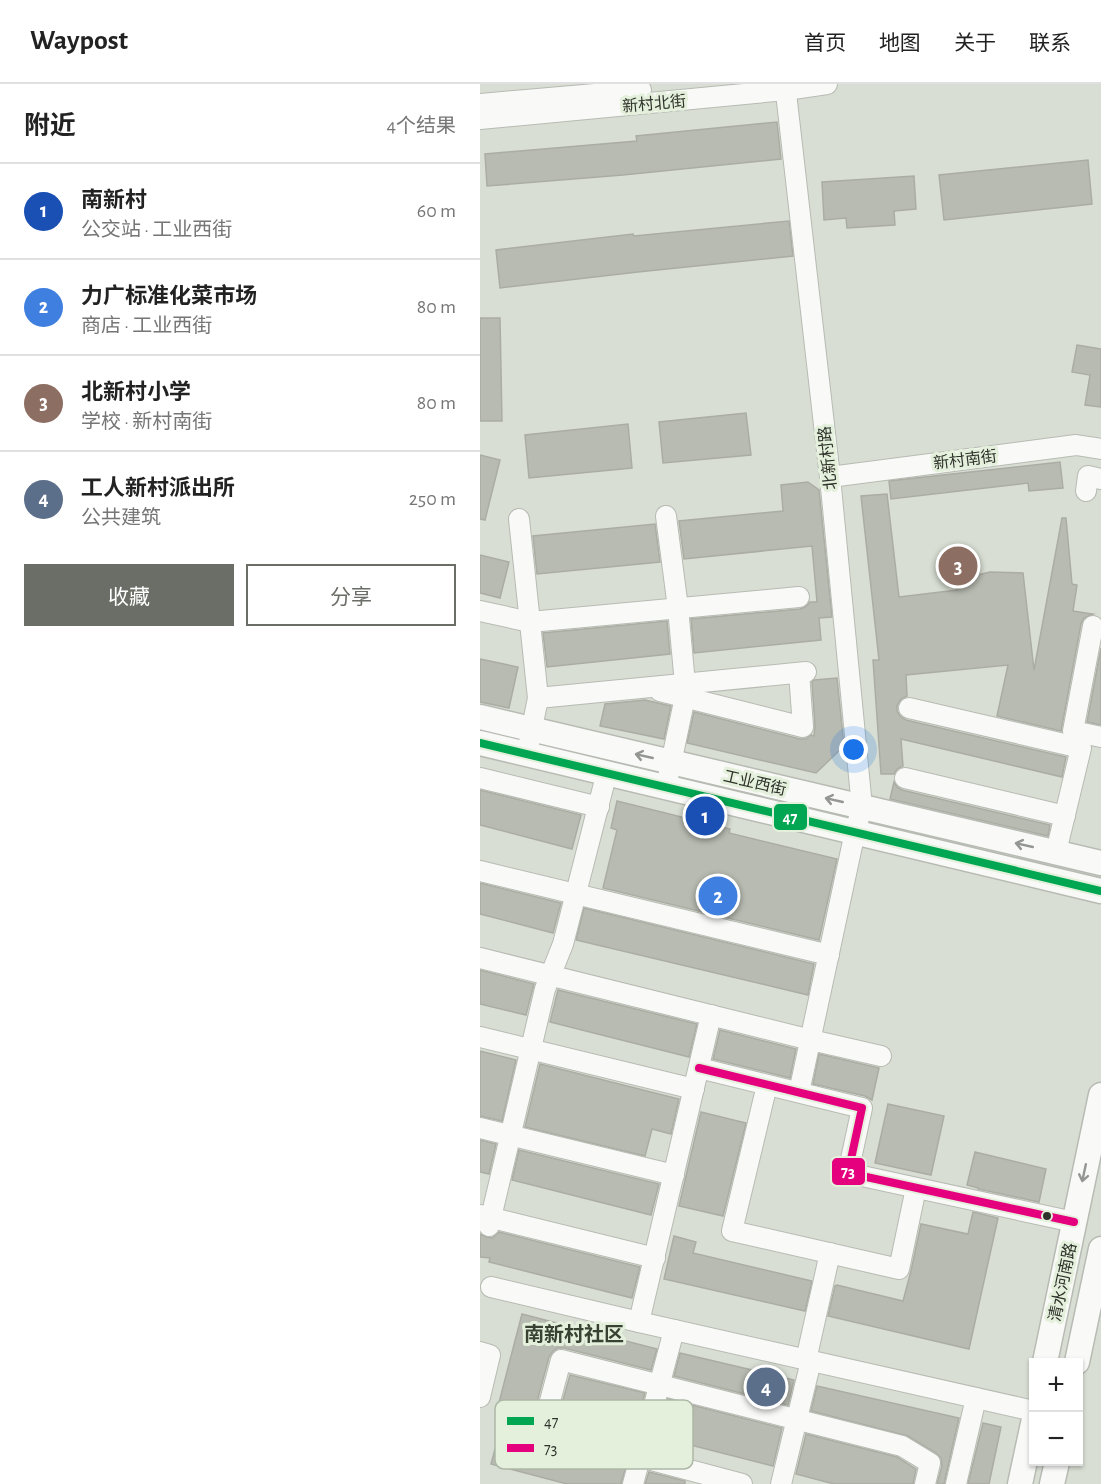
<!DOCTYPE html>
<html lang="zh">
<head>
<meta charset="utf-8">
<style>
	:root { --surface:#fff; --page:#f2f2f2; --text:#222; --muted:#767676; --line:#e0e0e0; --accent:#6a6e66 }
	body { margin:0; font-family:"Alegreya Sans","Noto Sans SC",sans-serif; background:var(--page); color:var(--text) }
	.controls { position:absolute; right:18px; bottom:18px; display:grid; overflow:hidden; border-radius:0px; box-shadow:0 2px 4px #0004 }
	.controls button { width:54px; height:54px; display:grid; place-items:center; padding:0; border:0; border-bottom:2px solid var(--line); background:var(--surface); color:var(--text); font:30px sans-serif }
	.you { position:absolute; left:374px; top:666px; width:21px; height:21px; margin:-15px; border:4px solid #fff; border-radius:50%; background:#1a73e8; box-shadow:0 0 0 9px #1a73e833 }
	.badge { display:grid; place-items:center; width:39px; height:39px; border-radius:50%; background:var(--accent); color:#fff; font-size:20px; font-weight:700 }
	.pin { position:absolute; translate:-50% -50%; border:3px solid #fff; box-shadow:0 2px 6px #0006 }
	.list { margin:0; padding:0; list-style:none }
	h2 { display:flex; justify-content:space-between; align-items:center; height:78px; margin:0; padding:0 24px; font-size:26px }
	h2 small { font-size:20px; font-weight:400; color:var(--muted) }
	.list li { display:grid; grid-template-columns:39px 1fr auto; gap:18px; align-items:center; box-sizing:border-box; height:96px; padding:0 24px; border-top:2px solid var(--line) }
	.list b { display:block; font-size:22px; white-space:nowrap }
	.list p { margin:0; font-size:20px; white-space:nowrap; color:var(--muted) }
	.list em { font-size:20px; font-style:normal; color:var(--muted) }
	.actions { display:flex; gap:12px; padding:18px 24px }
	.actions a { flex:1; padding:14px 0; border:2px solid var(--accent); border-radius:0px; text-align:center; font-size:21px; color:var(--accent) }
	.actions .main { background:var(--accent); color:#fff }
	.map { position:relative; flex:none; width:621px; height:1400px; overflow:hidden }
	header { display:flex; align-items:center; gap:36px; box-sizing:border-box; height:84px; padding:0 30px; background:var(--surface); border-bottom:2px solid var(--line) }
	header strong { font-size:28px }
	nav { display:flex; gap:33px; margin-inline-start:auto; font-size:21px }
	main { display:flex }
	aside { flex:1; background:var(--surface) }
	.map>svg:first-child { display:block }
</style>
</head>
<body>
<header>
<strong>Waypost</strong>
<nav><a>首页</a><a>地图</a><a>关于</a><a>联系</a></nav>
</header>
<main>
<aside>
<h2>附近<small>4个结果</small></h2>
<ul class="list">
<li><span class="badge" style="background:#1a4fb4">1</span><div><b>南新村</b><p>公交站 · 工业西街</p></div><em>60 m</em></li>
<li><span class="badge" style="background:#3f7fe0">2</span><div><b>力广标准化菜市场</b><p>商店 · 工业西街</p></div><em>80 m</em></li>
<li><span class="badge" style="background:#8d6e63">3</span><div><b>北新村小学</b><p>学校 · 新村南街</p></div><em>80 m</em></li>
<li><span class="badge" style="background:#5c6f8a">4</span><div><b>工人新村派出所</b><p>公共建筑</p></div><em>250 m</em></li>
</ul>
<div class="actions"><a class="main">收藏</a><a>分享</a></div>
</aside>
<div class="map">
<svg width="621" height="1400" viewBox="0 0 621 1400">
	<rect width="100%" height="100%" fill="#d8ded3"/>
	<g fill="#b8bbb1" stroke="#abada4" stroke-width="1.5">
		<polygon points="297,38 301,75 143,91 7,102 5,70 157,57 156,52"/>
		<polygon points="608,76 612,120 464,136 459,91"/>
		<polygon points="434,92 436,125 414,127 415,141 367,144 366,134 344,136 342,98"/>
		<polygon points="309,137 313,172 158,188 20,204 16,166 153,150 154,152"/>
		<polygon points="0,234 20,234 22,337 0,337"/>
		<polygon points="597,261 621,265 621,323 605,321 610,291 592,288"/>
		<polygon points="266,329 271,371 183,379 179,338"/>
		<polygon points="148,340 152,384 49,394 45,351"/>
		<polygon points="0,371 20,376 5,436 0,435"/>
		<polygon points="580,378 583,404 549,407 548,399 411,415 409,397"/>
		<polygon points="328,398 339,406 352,533 339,534 341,556 214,569 211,535 320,525 325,523 330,518 337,518 332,462 204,475 199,437 303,427 301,401"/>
		<polygon points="407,410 419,513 477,506 476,496 510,488 543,489 554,586 582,434 586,434 592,500 597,501 593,527 613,530 604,534 601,540 581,647 517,632 528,581 426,591 427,612 421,615 417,622 417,627 420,632 426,636 586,673 582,693 421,655 423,682 417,685 414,690 401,690 393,576 399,576 381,412"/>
		<polygon points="175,440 180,478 57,490 53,452"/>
		<polygon points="0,471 29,478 20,514 0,509"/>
		<polygon points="187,537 190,570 67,583 63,549"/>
		<polygon points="621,564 621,641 607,638"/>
		<polygon points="0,575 38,583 29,624 0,618"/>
		<polygon points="357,594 364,662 336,689 207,659 214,628 320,655 326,655 331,651 334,652 335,642 332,598 334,596"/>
		<polygon points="165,616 191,622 184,655 120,642 125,620"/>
		<polygon points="414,698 417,703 422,706 570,741 568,752 410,715"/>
		<polygon points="0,706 101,731 92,765 0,741"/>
		<polygon points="137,717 250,745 249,749 357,775 339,856 123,804 137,746 131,744"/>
		<polygon points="0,799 81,819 73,849 0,830"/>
		<polygon points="104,824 334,880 328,911 96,856"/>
		<polygon points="0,886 54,900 46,931 0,920"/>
		<polygon points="78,906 217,940 209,973 70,938"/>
		<polygon points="240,946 316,965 310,994 233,975"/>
		<polygon points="0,967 36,976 22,1037 0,1032"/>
		<polygon points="339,970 399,984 392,1016 385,1012 333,1000"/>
		<polygon points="60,980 199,1015 191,1050 172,1045 165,1072 45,1043"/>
		<polygon points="408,1020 464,1032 451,1091 395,1079"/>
		<polygon points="221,1028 266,1039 243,1132 199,1122"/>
		<polygon points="0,1056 16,1060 9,1090 0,1088"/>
		<polygon points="39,1066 179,1100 171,1131 32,1096"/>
		<polygon points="495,1068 566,1085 559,1118 498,1105 498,1104 487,1101"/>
		<polygon points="493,1128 518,1134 489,1265 348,1232 355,1202 357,1201 423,1217 431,1187 441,1140 488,1150"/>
		<polygon points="19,1148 160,1183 152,1214 9,1178 10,1174 0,1173 0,1150 6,1153 12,1154"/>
		<polygon points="194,1152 216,1158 213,1169 332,1197 325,1227 184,1195"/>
		<polygon points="42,1230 177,1265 171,1286 84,1264 78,1264 73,1267 69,1273 50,1344 52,1354 59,1359 146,1382 141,1400 87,1400 11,1380 24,1332 16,1330"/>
		<polygon points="200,1269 314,1296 308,1321 194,1292"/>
		<polygon points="90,1291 165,1309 156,1342 81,1323"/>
		<polygon points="337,1302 479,1334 464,1400 457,1400 462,1382 461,1374 456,1369 428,1352 331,1327"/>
		<polygon points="188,1315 302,1344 293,1382 179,1353 180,1349 179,1348"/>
		<polygon points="503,1339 521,1343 509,1400 488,1400"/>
		<polygon points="326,1350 417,1373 436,1385 433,1400 354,1400 316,1390"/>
		<polygon points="169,1388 205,1397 205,1400 165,1400"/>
	</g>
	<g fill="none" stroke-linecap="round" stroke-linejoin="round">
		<g stroke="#b7bbb3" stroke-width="22">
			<g id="minor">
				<polyline points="305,0 350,393 382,723 375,748 321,999"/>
				<polyline points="0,20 161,6"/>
				<polyline points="0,35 306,6 347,0"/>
				<polyline points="350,393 596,361 621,365"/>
				<polyline points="606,407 608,392 621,395"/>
				<polyline points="186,432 198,524 205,600"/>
				<polyline points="39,435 58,614 47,669"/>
				<polyline points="0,527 50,538 319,513"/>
				<polyline points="613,542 593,647 621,653"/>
				<polyline points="180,607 323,643 319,589"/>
				<polyline points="58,614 326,588"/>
				<polyline points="429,624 601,664 576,768"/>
				<polyline points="0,694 119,723"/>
				<polyline points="425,694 585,732"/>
				<polyline points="186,703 205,613"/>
				<polyline points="0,787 349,871"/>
				<polyline points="0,874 331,956 401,972"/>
				<polyline points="0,953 214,1005"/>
				<polyline points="219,984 382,1024 368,1089 594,1138"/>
				<polyline points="287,1001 252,1147 419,1185 436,1104"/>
				<polyline points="0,1044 194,1091"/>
				<polyline points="0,1131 175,1174"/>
				<polyline points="9,1142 65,905 83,860 127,688"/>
				<polyline points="11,1203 159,1238 554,1327"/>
				<polyline points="159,1238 231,931"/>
				<polyline points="0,1268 10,1271 0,1313"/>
				<polyline points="326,1276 350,1169"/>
				<polyline points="153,1400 194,1246"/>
				<polyline points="262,1400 62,1347 81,1276 422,1362 450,1379 445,1400"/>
				<polyline points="301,1400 331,1277"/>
				<polyline points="476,1400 496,1314"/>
			</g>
		</g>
		<g stroke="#b7bbb3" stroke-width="27">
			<g id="major">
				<polyline points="0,633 621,779"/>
				<polyline points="0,659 621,807"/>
				<polyline points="565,1278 621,1011"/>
				<polyline points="597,1278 621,1165"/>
				<polyline points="540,1400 554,1335"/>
				<polyline points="572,1400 577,1378"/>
			</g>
		</g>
		<use href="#minor" stroke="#f9faf8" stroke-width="20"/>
		<use href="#major" stroke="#f9faf8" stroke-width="24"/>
		<g stroke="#e4f0dc" stroke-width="12">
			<polyline id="bus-1" points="0,659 621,807"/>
		</g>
		<g stroke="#e4f0dc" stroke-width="12">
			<polyline id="bus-2" points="219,984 382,1024 368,1089 594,1138"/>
		</g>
		<use href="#bus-1" stroke="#00a651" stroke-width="8"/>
		<use href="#bus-2" stroke="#e5007d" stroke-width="8"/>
	</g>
	<defs><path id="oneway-shaft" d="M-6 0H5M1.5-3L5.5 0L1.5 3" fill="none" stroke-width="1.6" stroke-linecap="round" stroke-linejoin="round" transform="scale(1.5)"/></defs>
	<g stroke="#949692">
		<use href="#oneway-shaft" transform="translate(164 672) rotate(-167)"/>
		<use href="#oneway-shaft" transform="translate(354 716) rotate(-167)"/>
		<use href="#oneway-shaft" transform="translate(544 761) rotate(-167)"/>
		<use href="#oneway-shaft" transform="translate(604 1089) rotate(102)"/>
	</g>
	<circle fill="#2e322b" stroke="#e4f0dc" stroke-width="2" cx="567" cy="1132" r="5"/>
	<g text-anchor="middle" stroke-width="6" stroke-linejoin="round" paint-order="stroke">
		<g font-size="16" fill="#2e322b" stroke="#e4f0dc">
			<text transform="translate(174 19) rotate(-5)" y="6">新村北街</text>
			<text transform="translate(347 374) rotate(-96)" y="6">北新村路</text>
			<text transform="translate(485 375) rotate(-7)" y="6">新村南街</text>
			<text transform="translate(275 698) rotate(13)" y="6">工业西街</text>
			<text transform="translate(582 1198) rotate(-78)" y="6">清水河南路</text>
		</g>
		<g font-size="20" font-weight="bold" fill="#384132" stroke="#e4f0dc">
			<text x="94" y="1257">南新村社区</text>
		</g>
	</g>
	<rect x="15" y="1316" width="198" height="69" rx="9" fill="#e4f0dc" stroke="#adb7a7" stroke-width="1.5"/>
	<rect x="27" y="1333" width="27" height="8" fill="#00a651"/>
	<rect x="27" y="1360" width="27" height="8" fill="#e5007d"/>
	<g font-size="16" fill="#2e322b">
		<text x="64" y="1343">47</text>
		<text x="64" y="1370">73</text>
	</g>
	<g stroke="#e4f0dc" stroke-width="2">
		<rect x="293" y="719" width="35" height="28" rx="6" fill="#00a651"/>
		<rect x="351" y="1073" width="35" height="29" rx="6" fill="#e5007d"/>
	</g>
	<g font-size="16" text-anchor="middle" font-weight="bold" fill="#fff">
		<text x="310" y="739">47</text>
		<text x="368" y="1093">73</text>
	</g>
</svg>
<div class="controls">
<button>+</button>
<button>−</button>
</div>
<div class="you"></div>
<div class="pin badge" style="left:225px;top:732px;background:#1a4fb4">1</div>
<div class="pin badge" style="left:238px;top:812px;background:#3f7fe0">2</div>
<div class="pin badge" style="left:478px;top:482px;background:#8d6e63">3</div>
<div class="pin badge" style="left:286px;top:1303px;background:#5c6f8a">4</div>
</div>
</main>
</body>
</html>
